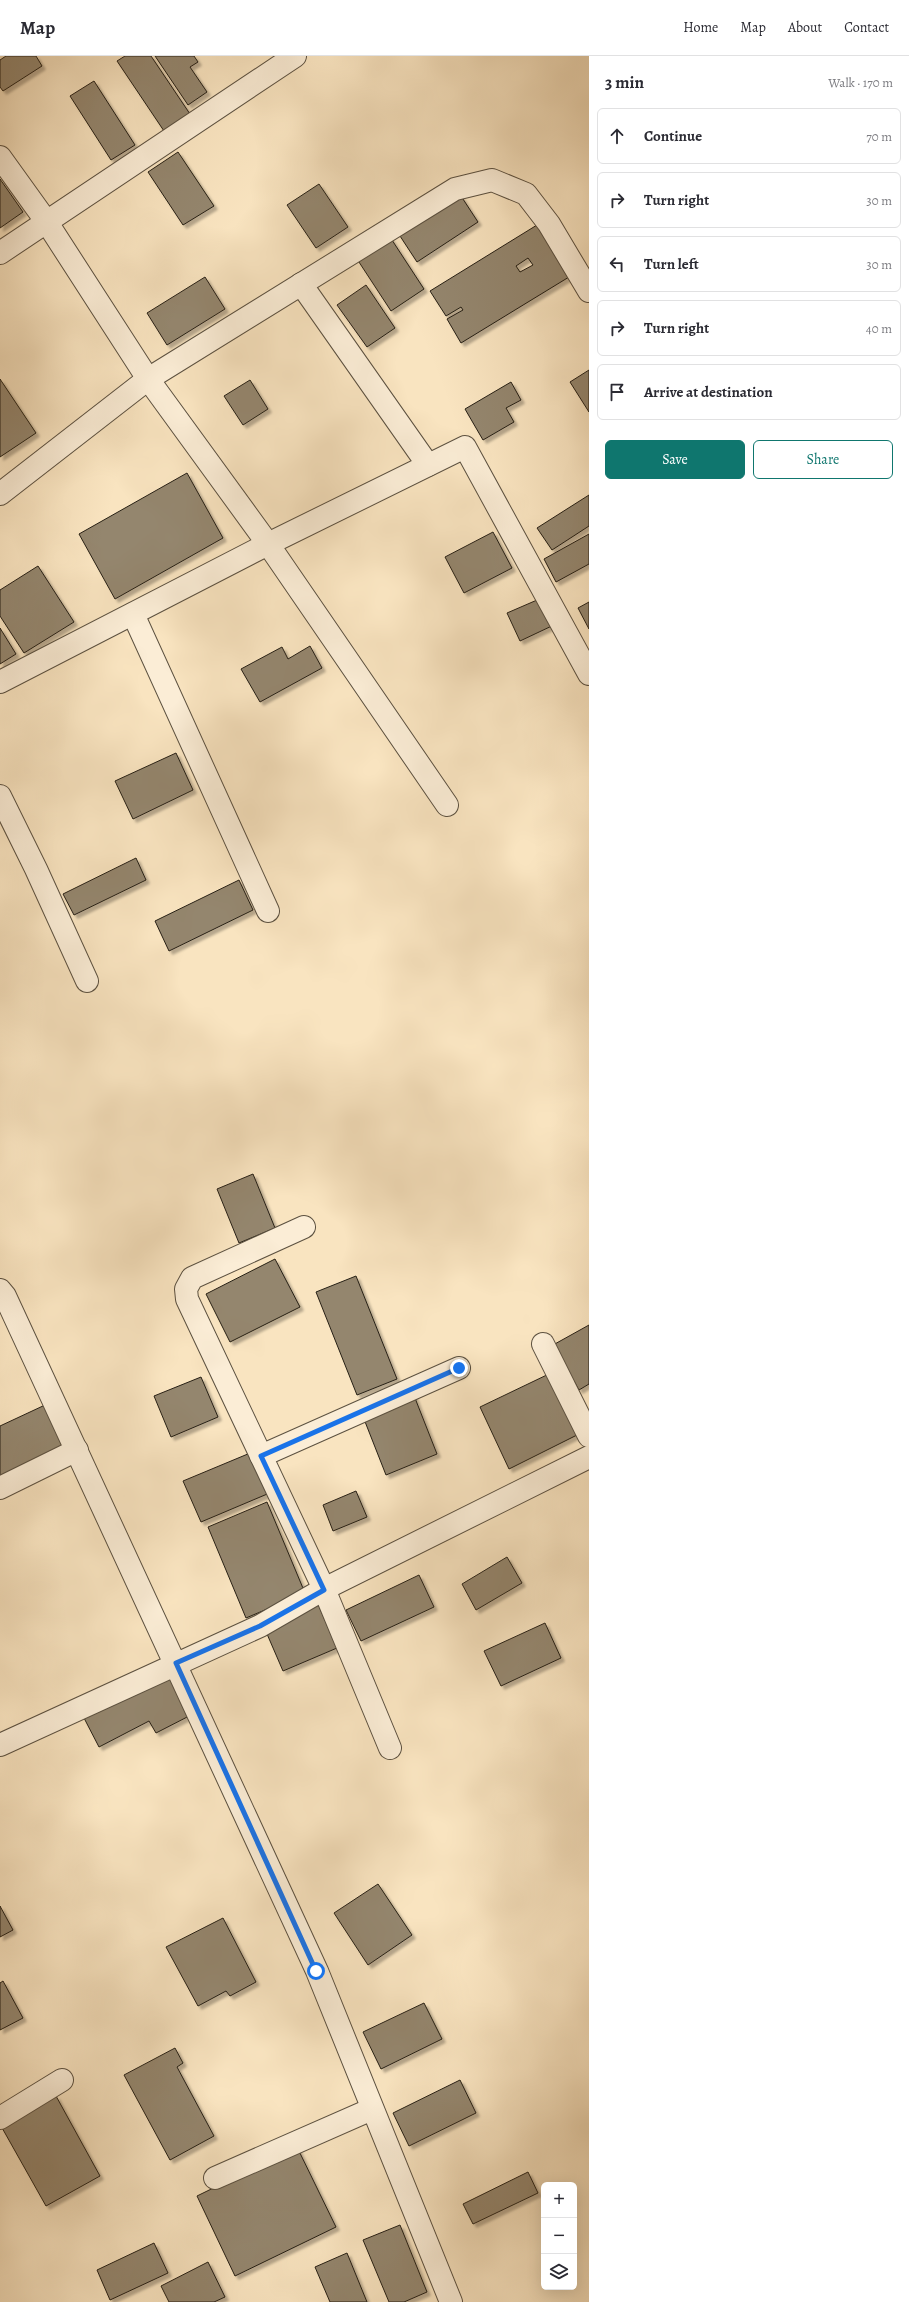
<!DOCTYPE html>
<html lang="en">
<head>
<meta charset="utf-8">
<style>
	:root { --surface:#fff; --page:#f7f7f7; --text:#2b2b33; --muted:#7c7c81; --line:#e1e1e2; --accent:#0f766e }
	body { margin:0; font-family:Alegreya,serif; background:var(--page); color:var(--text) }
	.controls { position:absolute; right:12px; bottom:12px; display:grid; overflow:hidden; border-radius:6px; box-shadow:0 4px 16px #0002 }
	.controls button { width:36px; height:36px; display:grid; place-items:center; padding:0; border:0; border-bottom:1px solid var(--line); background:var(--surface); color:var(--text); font:20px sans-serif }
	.stop { position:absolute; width:12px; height:12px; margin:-9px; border:3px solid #1a73e8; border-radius:50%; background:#fff }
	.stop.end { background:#1a73e8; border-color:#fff; box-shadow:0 1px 4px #0008 }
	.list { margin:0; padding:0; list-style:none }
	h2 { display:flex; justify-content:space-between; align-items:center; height:52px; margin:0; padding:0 16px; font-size:17px }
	h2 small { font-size:13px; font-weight:400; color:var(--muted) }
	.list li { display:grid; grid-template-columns:26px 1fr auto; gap:12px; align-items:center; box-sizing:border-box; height:56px; margin:0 8px 8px; padding:0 8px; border:1px solid var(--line); border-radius:6px }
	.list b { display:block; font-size:15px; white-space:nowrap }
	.list em { font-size:13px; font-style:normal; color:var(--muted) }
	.actions { display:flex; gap:8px; padding:12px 16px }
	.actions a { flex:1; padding:9px 0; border:1px solid var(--accent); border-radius:6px; text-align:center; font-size:14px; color:var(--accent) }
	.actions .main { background:var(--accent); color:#fff }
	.icon { flex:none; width:22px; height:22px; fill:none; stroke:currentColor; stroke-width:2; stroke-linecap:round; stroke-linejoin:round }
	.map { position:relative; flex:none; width:589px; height:2246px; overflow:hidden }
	header { display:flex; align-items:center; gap:24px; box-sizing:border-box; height:56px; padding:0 20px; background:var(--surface); border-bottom:1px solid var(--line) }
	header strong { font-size:19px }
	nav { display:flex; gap:22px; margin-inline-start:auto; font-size:14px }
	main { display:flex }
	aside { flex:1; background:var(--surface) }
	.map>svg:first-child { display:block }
</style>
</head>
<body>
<header>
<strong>Map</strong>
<nav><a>Home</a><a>Map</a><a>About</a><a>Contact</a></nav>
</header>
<main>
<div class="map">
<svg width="589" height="2246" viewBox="0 0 589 2246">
	<defs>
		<filter id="shadow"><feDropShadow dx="3.5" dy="3.5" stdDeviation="1" flood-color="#0004"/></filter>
	</defs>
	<rect width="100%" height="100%" fill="#f9e4c0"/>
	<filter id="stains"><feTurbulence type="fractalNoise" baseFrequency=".005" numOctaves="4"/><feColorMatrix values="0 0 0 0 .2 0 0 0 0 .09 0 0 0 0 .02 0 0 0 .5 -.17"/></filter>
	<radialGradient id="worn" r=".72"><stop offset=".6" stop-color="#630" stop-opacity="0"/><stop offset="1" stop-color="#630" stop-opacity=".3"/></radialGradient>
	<g fill="#94866e" stroke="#272016" fill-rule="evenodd" filter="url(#shadow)">
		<polygon points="6,0 36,0 42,10 3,35 0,31 0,4"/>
		<polygon points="125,0 151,0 190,58 164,75 117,5"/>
		<polygon points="155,0 194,0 198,6 190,11 207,36 188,49"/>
		<polygon points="94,25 135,89 111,104 70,40"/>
		<polygon points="178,96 214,150 183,169 148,116"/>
		<polygon points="0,123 23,156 0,172"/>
		<polygon points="319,128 348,171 316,192 287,149"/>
		<polygon points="461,140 478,166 417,206 400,180"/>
		<path d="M537,169L569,221L461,287L447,263L463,254L461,251L446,260L430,235ZM528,202L533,209L520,216L516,210Z"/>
		<polygon points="390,181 424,233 391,255 357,203"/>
		<polygon points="205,221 225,253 167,289 147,257"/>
		<polygon points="366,229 395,272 367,291 337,249"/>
		<polygon points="589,314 589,356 570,326"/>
		<polygon points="0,323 36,377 0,401"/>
		<polygon points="250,324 268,353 243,369 224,340"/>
		<polygon points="511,326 521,344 506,352 514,366 483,384 465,353"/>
		<polygon points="187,417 223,482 115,543 79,478"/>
		<polygon points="589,439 589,470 552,494 537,472"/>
		<polygon points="493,476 512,512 464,537 445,501"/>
		<polygon points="589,478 589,508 556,526 544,503"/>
		<polygon points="38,510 74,566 24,597 0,560 0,534"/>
		<polygon points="544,541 556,568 520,585 507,557"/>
		<polygon points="589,546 589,573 578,552"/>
		<polygon points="0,572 16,598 0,608"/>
		<polygon points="310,590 322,612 260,646 241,613 282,591 288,603"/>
		<polygon points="176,697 193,734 133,763 115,725"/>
		<polygon points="136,802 146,824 74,859 63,838"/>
		<polygon points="239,824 253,854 169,895 155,865"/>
		<polygon points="253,1118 275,1172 239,1187 217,1133"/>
		<polygon points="275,1203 300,1251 230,1286 206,1238"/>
		<polygon points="356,1220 397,1323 357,1339 316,1236"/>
		<polygon points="589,1269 589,1328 579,1334 553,1289"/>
		<polygon points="553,1316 583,1376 509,1413 480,1351"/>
		<polygon points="201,1321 218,1361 171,1381 154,1340"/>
		<polygon points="413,1337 437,1398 386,1419 362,1358"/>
		<polygon points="45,1349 65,1392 0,1422 0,1370"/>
		<polygon points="255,1395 272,1436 201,1466 183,1425"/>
		<polygon points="356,1435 367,1461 333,1475 323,1449"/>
		<polygon points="267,1446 305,1537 246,1562 208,1471"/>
		<polygon points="507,1501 522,1527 476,1554 462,1528"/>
		<polygon points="419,1519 434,1551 361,1585 346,1554"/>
		<polygon points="318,1548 337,1592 283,1615 264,1571"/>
		<polygon points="545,1567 561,1602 501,1630 484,1595"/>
		<polygon points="170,1616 193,1658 156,1677 149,1665 99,1691 84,1662"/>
		<polygon points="378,1828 412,1879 368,1909 334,1857"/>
		<polygon points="0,1850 13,1874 0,1881"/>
		<polygon points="223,1862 256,1926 230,1940 226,1935 198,1950 166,1891"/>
		<polygon points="3,1925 23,1962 0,1974 0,1927"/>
		<polygon points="424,1947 442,1983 381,2013 363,1976"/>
		<polygon points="175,1992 183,2007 177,2011 214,2080 170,2104 124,2019"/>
		<polygon points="460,2024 476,2057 409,2090 393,2057"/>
		<polygon points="56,2040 100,2120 46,2150 1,2070"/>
		<polygon points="297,2091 336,2171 235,2220 197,2140"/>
		<polygon points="528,2116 538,2137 473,2168 463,2148"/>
		<polygon points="400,2169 427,2236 404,2246 389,2246 363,2184"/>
		<polygon points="154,2187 168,2217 110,2244 97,2214"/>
		<polygon points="347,2197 367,2246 330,2246 315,2211"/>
		<polygon points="208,2206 225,2241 214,2246 169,2246 161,2230"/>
	</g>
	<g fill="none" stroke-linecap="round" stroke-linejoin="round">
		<g stroke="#5c5140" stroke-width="24">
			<g id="street">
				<polyline points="0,101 46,165 148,323 268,488 447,749"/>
				<polyline points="0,197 295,0"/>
				<polyline points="301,228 428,409"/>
				<polyline points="0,438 148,323 455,133 492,124 526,138 549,168 589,235"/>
				<polyline points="133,558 268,855"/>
				<polyline points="0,626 268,488 465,391 589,618"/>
				<polyline points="0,740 36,813 87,925"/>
				<polyline points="304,1171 192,1222 186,1233 187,1243 324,1533 390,1692"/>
				<polyline points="0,1234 5,1240 317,1915 451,2246"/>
				<polyline points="543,1288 589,1380"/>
				<polyline points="261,1400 459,1312"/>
				<polyline points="0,1432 77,1394"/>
				<polyline points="0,1689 260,1570 324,1533 589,1401"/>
				<polyline points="0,2062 62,2024"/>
				<polyline points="215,2122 372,2053"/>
			</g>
		</g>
		<use href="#street" stroke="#fbedd6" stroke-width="22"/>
	</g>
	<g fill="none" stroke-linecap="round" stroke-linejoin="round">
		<polyline stroke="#1a73e8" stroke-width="5" points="316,1915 176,1607 260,1570 324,1534 261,1400 459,1312"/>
	</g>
	<rect width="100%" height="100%" filter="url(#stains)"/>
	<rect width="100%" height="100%" fill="url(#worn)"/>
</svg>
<div class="controls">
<button>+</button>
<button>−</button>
<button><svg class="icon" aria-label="layers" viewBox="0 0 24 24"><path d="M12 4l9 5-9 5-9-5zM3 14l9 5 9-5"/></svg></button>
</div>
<div class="stop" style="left:316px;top:1915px"></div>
<div class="stop end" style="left:459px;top:1312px"></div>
</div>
<aside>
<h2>3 min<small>Walk · 170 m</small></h2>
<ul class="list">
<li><svg class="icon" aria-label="ahead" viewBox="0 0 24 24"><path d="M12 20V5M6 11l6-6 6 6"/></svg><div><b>Continue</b></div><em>70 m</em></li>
<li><svg class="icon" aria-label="right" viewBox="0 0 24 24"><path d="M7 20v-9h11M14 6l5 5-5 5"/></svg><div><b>Turn right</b></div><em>30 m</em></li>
<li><svg class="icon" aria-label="left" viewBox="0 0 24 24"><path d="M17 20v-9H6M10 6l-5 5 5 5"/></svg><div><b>Turn left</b></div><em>30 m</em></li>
<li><svg class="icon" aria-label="right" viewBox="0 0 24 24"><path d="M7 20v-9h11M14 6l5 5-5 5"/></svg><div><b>Turn right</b></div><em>40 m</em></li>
<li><svg class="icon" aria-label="arrive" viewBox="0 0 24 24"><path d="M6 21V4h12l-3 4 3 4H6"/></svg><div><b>Arrive at destination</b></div></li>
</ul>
<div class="actions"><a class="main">Save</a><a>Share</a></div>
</aside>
</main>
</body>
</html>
